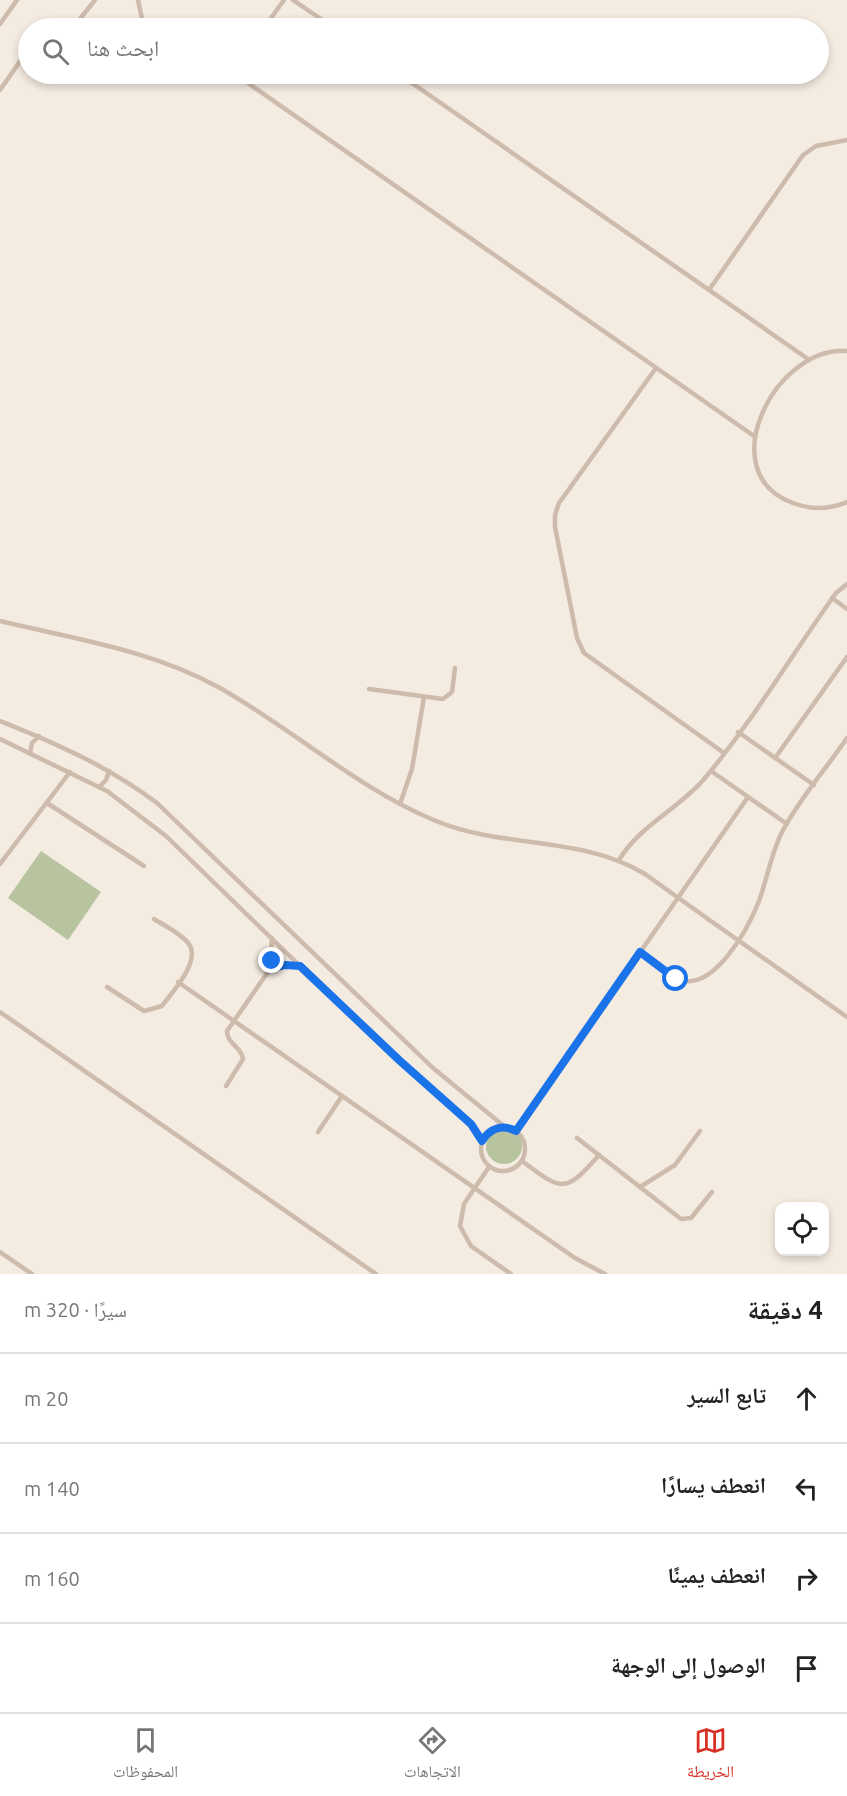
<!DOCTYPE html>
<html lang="ar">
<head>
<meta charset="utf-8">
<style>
	:root { --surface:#fff; --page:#f2f2f2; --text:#222; --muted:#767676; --line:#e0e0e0; --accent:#d93025 }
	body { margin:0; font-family:Ubuntu,"Noto Naskh Arabic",sans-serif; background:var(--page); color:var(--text); direction:rtl }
	.controls { position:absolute; right:18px; bottom:18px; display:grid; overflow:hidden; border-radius:12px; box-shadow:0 3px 9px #0003 }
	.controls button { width:54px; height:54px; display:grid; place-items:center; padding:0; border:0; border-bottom:2px solid var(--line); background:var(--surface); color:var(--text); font:30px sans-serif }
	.stop { position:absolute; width:18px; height:18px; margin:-14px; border:4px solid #1a73e8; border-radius:50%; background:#fff }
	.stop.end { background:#1a73e8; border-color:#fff; box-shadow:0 2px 6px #0008 }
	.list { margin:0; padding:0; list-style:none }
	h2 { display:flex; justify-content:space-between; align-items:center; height:78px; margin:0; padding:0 24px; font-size:26px }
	h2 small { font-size:20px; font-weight:400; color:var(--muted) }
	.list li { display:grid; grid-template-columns:39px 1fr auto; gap:18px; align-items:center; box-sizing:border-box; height:90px; padding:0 24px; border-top:2px solid var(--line) }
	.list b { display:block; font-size:22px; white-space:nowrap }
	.list em { font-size:20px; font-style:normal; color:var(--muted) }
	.icon { flex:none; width:33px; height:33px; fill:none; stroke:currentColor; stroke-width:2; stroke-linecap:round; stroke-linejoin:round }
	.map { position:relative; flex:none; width:847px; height:1274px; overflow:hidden; direction:ltr }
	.search { position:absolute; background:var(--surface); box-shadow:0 3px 9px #0003; left:18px; right:18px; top:18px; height:66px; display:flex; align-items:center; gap:15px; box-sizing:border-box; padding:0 21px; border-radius:33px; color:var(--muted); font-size:22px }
	.sheet { height:438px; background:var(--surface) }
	nav { display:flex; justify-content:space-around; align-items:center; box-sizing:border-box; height:84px; border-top:2px solid var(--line); background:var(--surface); font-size:16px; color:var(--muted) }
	nav a { display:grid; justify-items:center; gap:3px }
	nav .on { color:var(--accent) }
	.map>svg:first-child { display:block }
</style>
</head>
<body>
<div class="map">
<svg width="847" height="1274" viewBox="0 0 847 1274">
	<rect width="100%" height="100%" fill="#f4ebe1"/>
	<g fill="#b8c4a0">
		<polygon points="41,851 101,892 68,940 8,898"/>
		<circle cx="504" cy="1146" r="18"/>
	</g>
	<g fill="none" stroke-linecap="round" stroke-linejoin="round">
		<g stroke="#cdbbac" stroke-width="4.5">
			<polyline points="138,0 144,28"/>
			<polyline points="293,0 334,28"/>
			<polyline points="0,24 17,0"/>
			<polyline points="61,28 79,20 95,0"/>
			<polyline points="264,28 284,0"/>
			<polyline points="235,74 754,436"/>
			<polyline points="399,74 808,359"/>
			<polyline points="0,90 28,50"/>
			<polyline points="709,290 803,155 816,146 847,140"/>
			<path d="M847,351C774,346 711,474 793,503C811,510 830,509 847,502"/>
			<polyline points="656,368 559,503 555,515 555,527 577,638 584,653 724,753"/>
			<polyline points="832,598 847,609"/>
			<path d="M0,621C75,639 152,650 220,688C293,729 358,789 436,821C504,849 580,835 645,874"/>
			<polyline points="369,689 443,699 452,692 455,668"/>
			<path d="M0,721C56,743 109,767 157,803L433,1068L505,1127"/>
			<polyline points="738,732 814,785"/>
			<polyline points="0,739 107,791 166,836 364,1028 471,1124 482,1141"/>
			<polyline points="30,753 32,743 39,736"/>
			<polyline points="775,758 847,657"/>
			<polyline points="711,771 787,824"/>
			<polyline points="99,787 106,780 109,771"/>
			<polyline points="47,803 144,866"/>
			<polyline points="400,804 412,769 424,697"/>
			<path d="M619,860C640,825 679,809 705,778C752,722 793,653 836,593L847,584"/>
			<polyline points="0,864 70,772"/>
			<polyline points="708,919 847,1017"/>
			<path d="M640,952C651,961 663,974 677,979C713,994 748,929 759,901C767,879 771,854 782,832C799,799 826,769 847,738"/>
			<polyline points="270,969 285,965 300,966"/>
			<polyline points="178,982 575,1258 605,1274"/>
			<path d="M107,987L144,1011L162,1006C172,992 201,962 189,944C182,934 165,926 154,919"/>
			<polyline points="0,1012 376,1274"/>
			<path d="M226,1086L243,1059C242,1047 227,1044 227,1031L270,969L272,938"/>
			<circle cx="503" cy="1149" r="22"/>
			<polyline points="516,1131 748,797"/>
			<polyline points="318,1132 342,1096"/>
			<polyline points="577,1138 681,1219 691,1218 712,1192"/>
			<path d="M522,1161C562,1191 565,1194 599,1155"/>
			<polyline points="489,1167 464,1204 460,1226 471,1246 511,1274"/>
			<polyline points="640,1187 675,1165 700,1131"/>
			<polyline points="0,1252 32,1274"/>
		</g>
		<polyline stroke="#cdbbac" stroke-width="4.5" points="645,874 708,919"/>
	</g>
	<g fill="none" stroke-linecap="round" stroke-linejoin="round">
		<path stroke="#1a73e8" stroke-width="8" d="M272,961L270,969L285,965L300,966L399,1060L471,1124L482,1141C490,1128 502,1124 516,1131L640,952L676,979"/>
	</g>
</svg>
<div class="controls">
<button><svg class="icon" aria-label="locate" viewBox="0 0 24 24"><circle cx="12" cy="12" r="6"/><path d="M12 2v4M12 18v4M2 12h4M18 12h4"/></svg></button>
</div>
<div class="stop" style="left:676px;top:979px"></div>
<div class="stop end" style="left:272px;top:961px"></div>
<div class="search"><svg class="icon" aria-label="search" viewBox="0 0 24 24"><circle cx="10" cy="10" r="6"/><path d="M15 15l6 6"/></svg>ابحث هنا</div>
</div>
<section class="sheet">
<h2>4 دقيقة<small>سيرًا · 320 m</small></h2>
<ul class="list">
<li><svg class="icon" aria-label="ahead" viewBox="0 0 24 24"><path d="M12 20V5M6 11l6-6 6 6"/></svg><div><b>تابع السير</b></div><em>20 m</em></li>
<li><svg class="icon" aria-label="left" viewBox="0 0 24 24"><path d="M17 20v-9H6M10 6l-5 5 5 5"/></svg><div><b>انعطف يسارًا</b></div><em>140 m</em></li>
<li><svg class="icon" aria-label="right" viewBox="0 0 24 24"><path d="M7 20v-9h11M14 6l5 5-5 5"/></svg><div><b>انعطف يمينًا</b></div><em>160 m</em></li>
<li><svg class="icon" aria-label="arrive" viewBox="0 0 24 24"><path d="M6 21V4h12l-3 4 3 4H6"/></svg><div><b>الوصول إلى الوجهة</b></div></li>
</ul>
</section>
<nav>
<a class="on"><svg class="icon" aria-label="map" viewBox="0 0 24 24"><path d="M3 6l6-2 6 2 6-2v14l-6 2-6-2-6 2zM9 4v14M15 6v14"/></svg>الخريطة</a>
<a><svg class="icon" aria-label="directions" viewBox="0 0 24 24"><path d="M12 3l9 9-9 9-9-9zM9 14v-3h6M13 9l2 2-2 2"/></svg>الاتجاهات</a>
<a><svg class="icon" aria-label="saved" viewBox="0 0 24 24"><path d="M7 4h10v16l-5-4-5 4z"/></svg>المحفوظات</a>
</nav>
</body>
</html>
